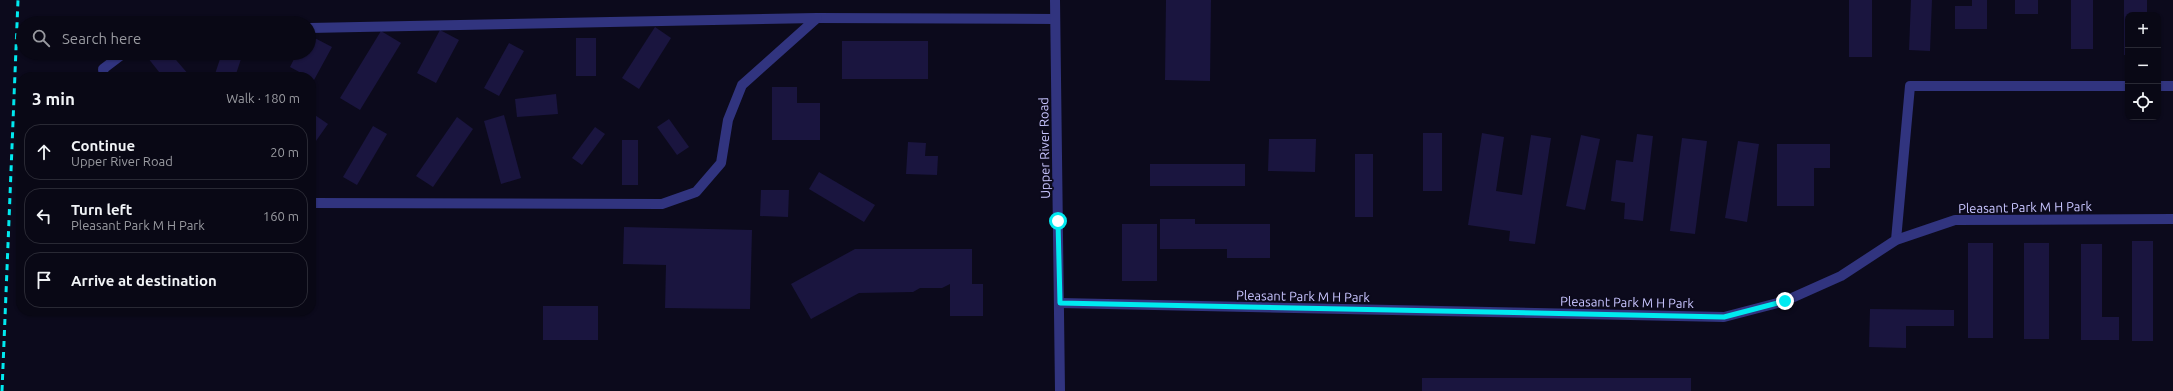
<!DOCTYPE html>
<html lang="en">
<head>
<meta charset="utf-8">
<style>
	:root { --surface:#090815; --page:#12111e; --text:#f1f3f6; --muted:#999aa0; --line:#292934 }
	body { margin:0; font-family:Ubuntu,sans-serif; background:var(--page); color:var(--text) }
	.controls { position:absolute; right:12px; top:12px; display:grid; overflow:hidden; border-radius:8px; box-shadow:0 1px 3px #0004 }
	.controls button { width:36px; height:36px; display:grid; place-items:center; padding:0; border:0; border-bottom:1px solid var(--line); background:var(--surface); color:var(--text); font:20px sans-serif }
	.stop { position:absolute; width:12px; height:12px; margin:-9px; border:3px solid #00eaf0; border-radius:50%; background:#fff }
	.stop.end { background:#00eaf0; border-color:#fff; box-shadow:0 1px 4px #0008 }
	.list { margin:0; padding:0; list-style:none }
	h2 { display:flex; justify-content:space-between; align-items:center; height:52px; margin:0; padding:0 16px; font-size:17px }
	h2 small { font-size:13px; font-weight:400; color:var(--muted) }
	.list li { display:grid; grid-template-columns:26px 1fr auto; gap:12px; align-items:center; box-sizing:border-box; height:56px; margin:0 8px 8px; padding:0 8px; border:1px solid var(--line); border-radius:16px }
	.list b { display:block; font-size:15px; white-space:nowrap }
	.list p { margin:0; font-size:13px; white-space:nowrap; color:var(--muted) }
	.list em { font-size:13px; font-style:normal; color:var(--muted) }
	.icon { flex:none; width:22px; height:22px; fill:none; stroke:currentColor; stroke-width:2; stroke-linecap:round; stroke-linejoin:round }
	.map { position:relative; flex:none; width:2173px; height:391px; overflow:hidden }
	.search { position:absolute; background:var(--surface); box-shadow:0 1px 3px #0004; left:16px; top:16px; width:300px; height:44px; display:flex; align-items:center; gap:10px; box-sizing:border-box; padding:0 14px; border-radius:22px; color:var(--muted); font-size:15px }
	.panel { position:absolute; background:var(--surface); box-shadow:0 1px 3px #0004; left:16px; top:72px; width:300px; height:244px; border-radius:16px }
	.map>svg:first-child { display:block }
</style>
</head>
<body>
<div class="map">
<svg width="2173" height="391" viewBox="0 0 2173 391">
	<rect width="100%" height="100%" fill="#0c0a1c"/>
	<g fill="#1a153f">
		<polygon points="1166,0 1211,0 1210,81 1165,80"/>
		<rect x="1849" y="0" width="23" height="57"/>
		<polygon points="1911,0 1932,0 1930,51 1909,50"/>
		<polygon points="1972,0 1987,0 1987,29 1955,29 1955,6 1972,6"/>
		<rect x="2015" y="0" width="23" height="14"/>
		<rect x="2071" y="0" width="22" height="49"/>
		<polygon points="2124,0 2147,0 2147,15 2128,15 2128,55 2124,55"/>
		<polygon points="655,27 671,38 639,89 622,78"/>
		<polygon points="440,30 459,40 436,83 417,73"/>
		<polygon points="381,31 401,43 360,110 340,98"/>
		<polygon points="309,35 332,47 314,80 290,67 297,53 309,53"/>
		<rect x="576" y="38" width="20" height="38"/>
		<rect x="842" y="41" width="86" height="38"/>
		<polygon points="509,43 524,51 499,96 484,88"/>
		<polygon points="144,53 170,53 189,75 163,77"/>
		<polygon points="222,53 243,53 235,77 214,77"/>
		<polygon points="772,87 797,87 797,103 820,103 820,140 772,140"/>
		<polygon points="556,94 558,114 517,117 515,99"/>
		<polygon points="312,113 328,124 311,148 311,114"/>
		<polygon points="504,115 521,178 501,184 484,121"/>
		<polygon points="457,117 473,129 433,187 416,176"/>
		<polygon points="669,119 689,147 677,155 657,127"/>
		<polygon points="373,126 387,134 357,185 343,177"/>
		<polygon points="595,127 605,134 582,165 572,158"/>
		<rect x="1423" y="133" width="19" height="58"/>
		<polygon points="1482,133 1504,137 1496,191 1522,195 1531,135 1551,138 1535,244 1509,241 1510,231 1468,225"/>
		<polygon points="1637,134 1653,136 1643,221 1624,219 1625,203 1611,201 1616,160 1633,162"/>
		<polygon points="1581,135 1600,139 1585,210 1566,206"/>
		<polygon points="1682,138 1707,141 1695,234 1670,231"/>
		<polygon points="1269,139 1316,139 1315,172 1268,171"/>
		<rect x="622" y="140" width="16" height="45"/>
		<polygon points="1738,141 1759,144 1747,222 1725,218"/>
		<polygon points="908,142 926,143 925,156 938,156 937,175 906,174"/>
		<polygon points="1777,144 1830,144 1830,168 1814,168 1814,206 1777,206"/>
		<rect x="1355" y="154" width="18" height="63"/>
		<rect x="1150" y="164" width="95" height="22"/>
		<polygon points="819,172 875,205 864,222 809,189"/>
		<polygon points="761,190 789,190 788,217 760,216"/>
		<polygon points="1160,219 1195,219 1195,224 1270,224 1270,258 1227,258 1227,249 1160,249"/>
		<rect x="1122" y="224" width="35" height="57"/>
		<polygon points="624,227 752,230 750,309 665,308 666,265 623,264"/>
		<rect x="2132" y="241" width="21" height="100"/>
		<rect x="1968" y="243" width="25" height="95"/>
		<rect x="2024" y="243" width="25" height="96"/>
		<polygon points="2081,244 2102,244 2102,317 2119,317 2119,340 2081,340"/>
		<polygon points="855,249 972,249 972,284 983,284 983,316 950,316 950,284 942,288 920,288 913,292 859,293 811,319 791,284"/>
		<rect x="543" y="306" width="55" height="34"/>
		<polygon points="1870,309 1954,310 1954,326 1906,326 1906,348 1869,347"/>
		<rect x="1422" y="378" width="269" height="13"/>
	</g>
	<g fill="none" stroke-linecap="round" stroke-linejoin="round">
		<g stroke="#31347f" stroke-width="10">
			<polyline points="817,18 1055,19"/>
			<polyline points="309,28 817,18 742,85 728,120 721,163 696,192 662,204 311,203"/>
			<polyline points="104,77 103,69 124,53"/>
			<polyline points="2158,86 2173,86"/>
			<polyline points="1896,240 1910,86 2128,86"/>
		</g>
		<g stroke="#31347f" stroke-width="10">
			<polyline points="1055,0 1060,391"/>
			<polyline points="1060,303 1724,317 1785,301 1841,276 1896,240 1955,220 2173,219"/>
		</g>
		<polyline stroke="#00eaf0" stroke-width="3" stroke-dasharray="6 5" stroke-linecap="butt" points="2,391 18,0"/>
	</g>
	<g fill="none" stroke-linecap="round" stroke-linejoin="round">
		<polyline stroke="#00eaf0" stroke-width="5" points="1058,221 1060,303 1724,317 1785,301"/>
	</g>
	<g text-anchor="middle" stroke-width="3.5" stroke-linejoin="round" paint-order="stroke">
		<g font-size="13" fill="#c8c5ff" stroke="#0c0a1c">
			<text transform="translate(1044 148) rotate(-91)" y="5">Upper River Road</text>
			<text transform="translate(2025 207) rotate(-1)" y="5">Pleasant Park M H Park</text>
			<text transform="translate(1303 296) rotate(1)" y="5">Pleasant Park M H Park</text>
			<text transform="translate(1627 302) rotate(1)" y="5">Pleasant Park M H Park</text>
		</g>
	</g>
</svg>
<div class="controls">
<button>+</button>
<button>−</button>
<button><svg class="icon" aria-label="locate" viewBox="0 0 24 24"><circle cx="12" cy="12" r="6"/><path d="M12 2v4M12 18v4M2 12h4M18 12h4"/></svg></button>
</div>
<div class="stop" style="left:1058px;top:221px"></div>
<div class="stop end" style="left:1785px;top:301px"></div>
<div class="search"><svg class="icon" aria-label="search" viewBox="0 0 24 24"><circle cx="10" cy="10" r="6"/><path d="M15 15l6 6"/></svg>Search here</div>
<section class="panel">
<h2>3 min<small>Walk · 180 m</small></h2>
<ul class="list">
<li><svg class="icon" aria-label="ahead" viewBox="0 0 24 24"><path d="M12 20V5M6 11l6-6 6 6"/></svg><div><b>Continue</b><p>Upper River Road</p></div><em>20 m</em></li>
<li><svg class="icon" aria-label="left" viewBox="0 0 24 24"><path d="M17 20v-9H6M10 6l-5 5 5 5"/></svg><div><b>Turn left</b><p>Pleasant Park M H Park</p></div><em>160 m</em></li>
<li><svg class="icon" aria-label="arrive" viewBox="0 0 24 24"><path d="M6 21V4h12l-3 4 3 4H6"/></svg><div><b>Arrive at destination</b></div></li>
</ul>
</section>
</div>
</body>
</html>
